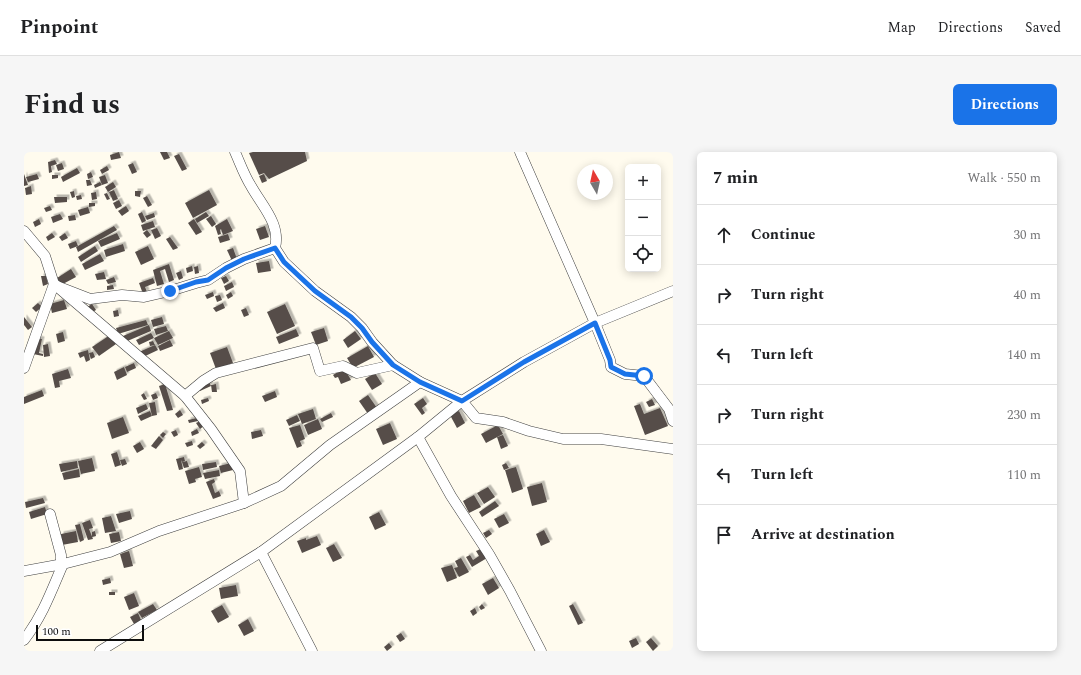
<!DOCTYPE html>
<html lang="en">
<head>
<meta charset="utf-8">
<style>
	:root { --surface:#fff; --page:#f6f6f6; --text:#202124; --muted:#757577; --line:#e0e0e0; --accent:#1a73e8 }
	body { margin:0; font-family:Spectral,serif; background:var(--page); color:var(--text) }
	.controls { position:absolute; right:12px; top:12px; display:grid; overflow:hidden; border-radius:6px; box-shadow:0 2px 10px #0003 }
	.controls button { width:36px; height:36px; display:grid; place-items:center; padding:0; border:0; border-bottom:1px solid var(--line); background:var(--surface); color:var(--text); font:20px sans-serif }
	.compass { position:absolute; left:553px; top:12px; width:36px; height:36px; border-radius:50%; background:var(--surface); box-shadow:0 2px 10px #0003; rotate:351deg }
	.scale { position:absolute; left:12px; bottom:10px; width:108px; box-sizing:border-box; padding-left:4px; border:2px solid #0d0d0d; border-top:0; font-size:11px; line-height:14px; white-space:nowrap; color:#0d0d0d; -webkit-text-stroke:3px #fff; paint-order:stroke }
	.stop { position:absolute; width:12px; height:12px; margin:-9px; border:3px solid #1a73e8; border-radius:50%; background:#fff }
	.stop.end { background:#1a73e8; border-color:#fff; box-shadow:0 1px 4px #0008 }
	.list { margin:0; padding:0; list-style:none }
	h2 { display:flex; justify-content:space-between; align-items:center; height:52px; margin:0; padding:0 16px; font-size:17px }
	h2 small { font-size:13px; font-weight:400; color:var(--muted) }
	.list li { display:grid; grid-template-columns:26px 1fr auto; gap:12px; align-items:center; box-sizing:border-box; height:60px; padding:0 16px; border-top:1px solid var(--line) }
	.list b { display:block; font-size:15px; white-space:nowrap }
	.list em { font-size:13px; font-style:normal; color:var(--muted) }
	.icon { flex:none; width:22px; height:22px; fill:none; stroke:currentColor; stroke-width:2; stroke-linecap:round; stroke-linejoin:round }
	.map { position:relative; flex:none; width:649px; height:499px; overflow:hidden; border-radius:6px }
	header { display:flex; align-items:center; gap:24px; box-sizing:border-box; height:56px; padding:0 20px; background:var(--surface); border-bottom:1px solid var(--line) }
	header strong { font-size:19px }
	nav { display:flex; gap:22px; margin-inline-start:auto; font-size:14px }
	.intro { display:flex; align-items:center; justify-content:space-between; box-sizing:border-box; height:96px; padding:0 24px }
	h1 { margin:0; font-size:28px }
	.button { padding:10px 18px; border-radius:6px; background:var(--accent); color:#fff; font-size:14px; font-weight:700 }
	main { display:flex; gap:24px; padding:0 24px }
	aside { flex:1; background:var(--surface); border-radius:6px; box-shadow:0 2px 10px #0003 }
	.map>svg:first-child { display:block }
</style>
</head>
<body>
<header>
<strong>Pinpoint</strong>
<nav><a>Map</a><a>Directions</a><a>Saved</a></nav>
</header>
<div class="intro"><h1>Find us</h1><a class="button">Directions</a></div>
<main>
<div class="map">
<svg width="649" height="499" viewBox="0 0 649 499">
	<defs>
		<filter id="shadow"><feDropShadow dx="2.5" dy="-2.5" stdDeviation="0" flood-color="#0004"/></filter>
	</defs>
	<rect width="100%" height="100%" fill="#fffbee"/>
	<g fill="#564e4a" filter="url(#shadow)">
		<polygon points="95,0 97,6 87,8 86,3"/>
		<polygon points="136,0 143,0 146,6 140,8"/>
		<polygon points="229,0 281,0 283,9 245,27 240,21 235,23 225,1"/>
		<polygon points="155,2 163,17 158,19 150,4"/>
		<polygon points="31,8 33,12 27,14 28,20 25,21 24,10"/>
		<polygon points="38,11 40,17 34,19 32,13"/>
		<polygon points="109,11 113,20 108,22 104,13"/>
		<polygon points="83,14 85,18 78,22 76,18"/>
		<polygon points="53,16 56,21 39,30 37,25"/>
		<polygon points="67,20 69,25 64,27 63,22"/>
		<polygon points="0,22 4,33 0,34"/>
		<polygon points="13,22 15,27 4,30 2,25"/>
		<polygon points="240,22 243,29 238,31 235,24"/>
		<polygon points="28,23 34,23 34,26 28,27"/>
		<polygon points="81,23 84,31 78,33 75,25"/>
		<polygon points="62,28 66,28 68,33 63,34"/>
		<polygon points="76,30 78,33 71,36 70,33"/>
		<polygon points="89,30 92,35 84,40 81,35"/>
		<polygon points="7,34 8,42 2,43 1,36"/>
		<polygon points="90,38 94,47 89,49 85,40"/>
		<polygon points="185,38 193,53 169,66 161,51"/>
		<polygon points="50,39 51,45 48,46 46,40"/>
		<polygon points="111,39 117,39 116,45 111,44"/>
		<polygon points="72,40 73,47 68,48 67,41"/>
		<polygon points="83,41 86,47 83,48 80,42"/>
		<polygon points="57,43 58,47 53,48 52,44"/>
		<polygon points="123,44 128,53 124,55 119,46"/>
		<polygon points="30,45 43,45 43,50 31,51"/>
		<polygon points="95,48 98,54 92,57 89,51"/>
		<polygon points="65,51 71,51 71,54 65,55"/>
		<polygon points="26,54 28,58 22,60 20,56"/>
		<polygon points="102,54 105,59 98,64 94,59"/>
		<polygon points="64,55 66,61 56,64 54,58"/>
		<polygon points="118,60 122,69 118,71 114,62"/>
		<polygon points="182,60 185,64 173,71 171,67"/>
		<polygon points="130,61 131,65 123,68 121,64"/>
		<polygon points="36,62 39,67 29,71 27,65"/>
		<polygon points="51,63 52,68 45,69 44,64"/>
		<polygon points="187,64 192,72 188,75 182,67"/>
		<polygon points="15,67 17,72 11,75 9,70"/>
		<polygon points="170,67 178,80 172,83 164,71"/>
		<polygon points="203,67 209,79 199,83 197,77 196,78 197,82 194,83 191,74"/>
		<polygon points="129,69 131,75 119,79 117,73"/>
		<polygon points="90,74 93,78 54,100 52,95"/>
		<polygon points="241,74 245,85 236,88 232,77"/>
		<polygon points="133,76 137,84 131,87 127,78"/>
		<polygon points="123,78 127,83 123,86 119,81"/>
		<polygon points="28,81 31,85 24,89 22,85"/>
		<polygon points="41,81 44,86 38,89 35,85"/>
		<polygon points="93,81 96,87 77,95 74,89"/>
		<polygon points="204,82 206,88 196,91 194,85"/>
		<polygon points="146,85 154,96 149,98 142,87"/>
		<polygon points="52,89 54,94 46,97 44,92"/>
		<polygon points="99,92 101,99 82,105 80,98"/>
		<polygon points="71,94 74,99 57,110 54,105"/>
		<polygon points="124,94 130,107 117,113 111,100"/>
		<polygon points="209,96 213,107 208,109 203,98"/>
		<polygon points="76,102 80,109 61,118 58,112"/>
		<polygon points="245,109 247,119 234,121 232,111"/>
		<polygon points="145,112 150,128 145,130 141,117 136,119 140,132 133,134 129,118"/>
		<polygon points="168,114 169,119 163,121 162,116"/>
		<polygon points="174,114 175,121 171,122 170,115"/>
		<polygon points="47,117 52,125 37,133 33,126"/>
		<polygon points="157,119 159,126 155,128 152,121"/>
		<polygon points="80,120 82,127 73,128 71,122"/>
		<polygon points="17,124 22,124 24,132 19,134"/>
		<polygon points="202,124 205,129 200,132 197,126"/>
		<polygon points="90,125 92,130 84,132 82,128"/>
		<polygon points="129,126 131,131 121,135 123,140 119,142 115,131"/>
		<polygon points="208,130 210,135 202,139 200,134"/>
		<polygon points="89,133 90,137 83,138 83,134"/>
		<polygon points="189,140 190,144 183,147 181,143"/>
		<polygon points="207,140 209,144 204,147 202,143"/>
		<polygon points="196,143 198,148 193,150 191,144"/>
		<polygon points="40,148 43,157 28,161 26,152"/>
		<polygon points="14,151 18,155 12,160 8,156"/>
		<polygon points="199,151 201,156 192,160 189,156"/>
		<polygon points="68,152 72,158 67,161 63,155"/>
		<polygon points="261,152 271,174 253,182 243,160"/>
		<polygon points="222,156 225,163 220,165 217,158"/>
		<polygon points="94,158 95,164 90,165 89,159"/>
		<polygon points="0,165 8,175 4,178 0,173"/>
		<polygon points="138,165 140,172 129,175 127,168"/>
		<polygon points="122,168 124,173 94,182 92,176"/>
		<polygon points="125,173 127,179 101,190 99,184"/>
		<polygon points="142,174 144,179 132,183 130,177"/>
		<polygon points="300,176 304,189 292,193 287,180"/>
		<polygon points="272,177 275,184 255,192 252,185"/>
		<polygon points="145,179 149,186 134,193 130,186"/>
		<polygon points="331,179 337,187 324,196 319,188"/>
		<polygon points="39,180 41,189 34,191 32,182"/>
		<polygon points="127,181 130,186 115,193 112,188"/>
		<polygon points="86,183 92,192 75,204 68,195"/>
		<polygon points="13,186 18,187 15,201 19,202 19,204 9,202"/>
		<polygon points="146,188 149,194 136,199 134,194"/>
		<polygon points="129,189 131,193 126,194 125,190"/>
		<polygon points="24,192 26,204 20,205 19,193"/>
		<polygon points="131,193 134,198 117,206 115,200"/>
		<polygon points="344,194 350,205 329,216 323,206"/>
		<polygon points="203,195 209,211 192,217 186,201"/>
		<polygon points="64,198 66,208 62,210 60,204 56,206 54,201"/>
		<polygon points="69,200 71,205 67,207 65,201"/>
		<polygon points="110,211 112,216 103,220 101,215"/>
		<polygon points="100,215 103,223 93,228 90,220"/>
		<polygon points="320,216 327,228 317,232 314,225 311,226 309,223"/>
		<polygon points="44,217 47,226 35,229 36,235 31,236 28,222"/>
		<polygon points="351,221 358,232 348,238 341,227"/>
		<polygon points="185,230 187,234 176,239 175,235"/>
		<polygon points="141,232 149,258 143,259 135,234"/>
		<polygon points="192,232 193,240 188,240 187,233"/>
		<polygon points="18,238 20,244 0,252 0,245"/>
		<polygon points="251,239 253,245 241,250 238,244"/>
		<polygon points="120,241 123,247 120,248 117,243"/>
		<polygon points="132,241 134,246 129,248 127,243"/>
		<polygon points="344,243 353,256 344,262 335,249"/>
		<polygon points="184,246 185,249 178,252 177,248"/>
		<polygon points="399,246 403,252 398,256 401,261 398,263 390,252"/>
		<polygon points="628,247 631,253 625,255 622,250"/>
		<polygon points="131,250 133,263 128,264 125,251"/>
		<polygon points="122,252 124,257 114,262 112,256"/>
		<polygon points="616,252 620,262 636,256 644,274 621,283 610,254"/>
		<polygon points="289,257 292,267 278,272 274,262"/>
		<polygon points="156,258 159,263 154,266 151,262"/>
		<polygon points="126,259 128,264 117,269 114,264"/>
		<polygon points="435,259 441,271 433,276 426,263"/>
		<polygon points="307,261 309,265 298,270 296,267"/>
		<polygon points="273,263 276,269 265,274 262,268"/>
		<polygon points="99,265 105,281 88,287 83,271"/>
		<polygon points="173,266 174,269 165,271 164,268"/>
		<polygon points="294,267 298,277 284,283 280,273"/>
		<polygon points="176,269 180,274 176,277 172,271"/>
		<polygon points="366,271 373,287 359,293 352,277"/>
		<polygon points="276,273 281,287 276,289 278,294 273,296 265,276"/>
		<polygon points="474,273 479,282 462,291 457,282"/>
		<polygon points="173,277 175,281 168,284 167,280"/>
		<polygon points="152,278 154,283 150,285 147,280"/>
		<polygon points="237,278 239,284 228,287 227,280"/>
		<polygon points="139,280 142,282 139,286 136,283"/>
		<polygon points="479,283 484,294 477,297 473,285"/>
		<polygon points="135,284 139,288 132,297 127,294"/>
		<polygon points="168,289 169,293 163,295 161,291"/>
		<polygon points="116,290 120,297 113,301 109,294"/>
		<polygon points="178,290 181,293 176,297 173,294"/>
		<polygon points="93,300 97,313 91,315 87,302"/>
		<polygon points="160,305 161,309 158,310 157,308 159,317 155,318 152,307"/>
		<polygon points="68,306 71,319 57,322 54,309"/>
		<polygon points="101,307 103,312 98,314 96,308"/>
		<polygon points="53,309 54,316 37,320 35,312"/>
		<polygon points="163,309 165,315 160,316 158,310"/>
		<polygon points="192,310 193,315 179,318 178,312"/>
		<polygon points="207,311 209,318 197,321 195,314"/>
		<polygon points="482,311 485,316 480,318 478,313"/>
		<polygon points="175,315 178,325 171,327 172,330 165,332 161,319"/>
		<polygon points="492,315 499,337 488,341 481,318"/>
		<polygon points="55,317 56,325 40,328 38,321"/>
		<polygon points="195,318 196,324 181,327 179,321"/>
		<polygon points="190,327 191,330 188,332 191,341 195,339 197,344 189,347 182,330"/>
		<polygon points="518,331 523,350 508,354 503,335"/>
		<polygon points="464,335 471,345 460,352 453,341"/>
		<polygon points="450,343 457,355 445,361 439,349"/>
		<polygon points="19,346 21,351 2,356 1,350"/>
		<polygon points="471,349 475,354 458,365 455,360"/>
		<polygon points="21,355 23,362 7,367 5,360"/>
		<polygon points="106,359 108,367 95,371 92,362"/>
		<polygon points="355,360 362,373 351,378 345,365"/>
		<polygon points="480,362 485,371 475,376 470,367"/>
		<polygon points="87,364 92,379 81,381 78,366"/>
		<polygon points="66,368 69,376 65,377 69,387 64,388 58,371"/>
		<polygon points="56,372 60,388 56,390 51,373"/>
		<polygon points="465,378 468,382 462,386 459,381"/>
		<polygon points="520,378 526,390 517,394 512,382"/>
		<polygon points="52,379 54,390 38,393 37,382"/>
		<polygon points="71,379 72,384 68,385 68,380"/>
		<polygon points="95,380 97,389 87,391 85,382"/>
		<polygon points="293,384 297,393 278,401 273,389 282,386 282,388"/>
		<polygon points="310,392 318,406 309,410 302,396"/>
		<polygon points="457,397 463,406 448,415 442,405 446,403 449,408 455,404 452,399"/>
		<polygon points="105,399 109,414 100,416 96,402"/>
		<polygon points="437,406 445,420 435,425 430,416 434,415 431,409"/>
		<polygon points="428,413 433,426 423,430 417,416"/>
		<polygon points="86,426 87,431 79,433 78,428"/>
		<polygon points="469,426 475,436 464,443 458,432"/>
		<polygon points="212,433 214,444 197,447 195,436"/>
		<rect x="85" y="440" width="6" height="3"/>
		<polygon points="110,441 115,454 105,458 100,445"/>
		<polygon points="129,452 133,458 118,466 114,460"/>
		<polygon points="458,452 461,456 457,458 455,455"/>
		<polygon points="549,452 559,471 554,473 545,454"/>
		<polygon points="198,453 205,465 194,471 187,459"/>
		<polygon points="451,456 453,461 449,464 446,459"/>
		<polygon points="114,461 117,468 110,472 106,465"/>
		<polygon points="224,467 230,479 220,484 214,473"/>
		<polygon points="377,481 381,487 376,490 372,484"/>
		<polygon points="612,486 615,492 608,496 605,489"/>
		<polygon points="627,486 634,494 629,499 622,490"/>
		<polygon points="365,491 368,495 363,499 360,495"/>
	</g>
	<g fill="none" stroke-linecap="round" stroke-linejoin="round">
		<g stroke="#404040" stroke-width="11">
			<g id="minor">
				<path d="M211,0C216,11 220,23 227,34C238,54 257,72 251,96L260,110L291,139L327,165L338,176L348,190L369,213L396,230L438,249L452,266L479,270L505,279L539,287H577L649,297"/>
				<polyline points="496,0 571,171 586,208 587,215 601,222 620,224 645,257 649,269"/>
				<polyline points="0,79 21,104 30,132 161,244 187,277 216,319 220,351"/>
				<polyline points="0,216 30,132 35,135 66,147 98,143 120,145 146,139 172,131 184,128 202,116 220,107 251,96"/>
				<polyline points="161,244 179,229 192,221 289,196 296,219 319,214 333,221 369,213"/>
				<polyline points="394,285 427,344 465,402 486,439 517,499"/>
				<polyline points="237,400 288,499"/>
				<polyline points="0,419 39,412 86,400 135,379 220,351 257,334 306,293 396,230"/>
				<path d="M0,488C19,463 27,440 39,412H37V403L26,362"/>
				<polyline points="76,499 237,400 394,285 438,249 500,210 571,171 649,139"/>
			</g>
		</g>
		<use href="#minor" stroke="#fff" stroke-width="10"/>
	</g>
	<g fill="none" stroke-linecap="round" stroke-linejoin="round">
		<polyline stroke="#1a73e8" stroke-width="5" points="146,139 172,130 184,128 202,116 220,107 251,96 260,110 291,139 327,165 338,176 348,190 369,213 396,230 438,249 500,210 571,171 586,208 587,215 601,222 620,224"/>
	</g>
</svg>
<div class="controls">
<button>+</button>
<button>−</button>
<button><svg class="icon" aria-label="locate" viewBox="0 0 24 24"><circle cx="12" cy="12" r="6"/><path d="M12 2v4M12 18v4M2 12h4M18 12h4"/></svg></button>
</div>
<svg class="compass" viewBox="-18 -18 36 36"><path d="M0-13l5 13h-10z" fill="#e53935"/><path d="M0 13l5-13h-10z" fill="#757577"/></svg>
<div class="scale">100 m</div>
<div class="stop" style="left:620px;top:224px"></div>
<div class="stop end" style="left:146px;top:139px"></div>
</div>
<aside>
<h2>7 min<small>Walk · 550 m</small></h2>
<ul class="list">
<li><svg class="icon" aria-label="ahead" viewBox="0 0 24 24"><path d="M12 20V5M6 11l6-6 6 6"/></svg><div><b>Continue</b></div><em>30 m</em></li>
<li><svg class="icon" aria-label="right" viewBox="0 0 24 24"><path d="M7 20v-9h11M14 6l5 5-5 5"/></svg><div><b>Turn right</b></div><em>40 m</em></li>
<li><svg class="icon" aria-label="left" viewBox="0 0 24 24"><path d="M17 20v-9H6M10 6l-5 5 5 5"/></svg><div><b>Turn left</b></div><em>140 m</em></li>
<li><svg class="icon" aria-label="right" viewBox="0 0 24 24"><path d="M7 20v-9h11M14 6l5 5-5 5"/></svg><div><b>Turn right</b></div><em>230 m</em></li>
<li><svg class="icon" aria-label="left" viewBox="0 0 24 24"><path d="M17 20v-9H6M10 6l-5 5 5 5"/></svg><div><b>Turn left</b></div><em>110 m</em></li>
<li><svg class="icon" aria-label="arrive" viewBox="0 0 24 24"><path d="M6 21V4h12l-3 4 3 4H6"/></svg><div><b>Arrive at destination</b></div></li>
</ul>
</aside>
</main>
</body>
</html>
